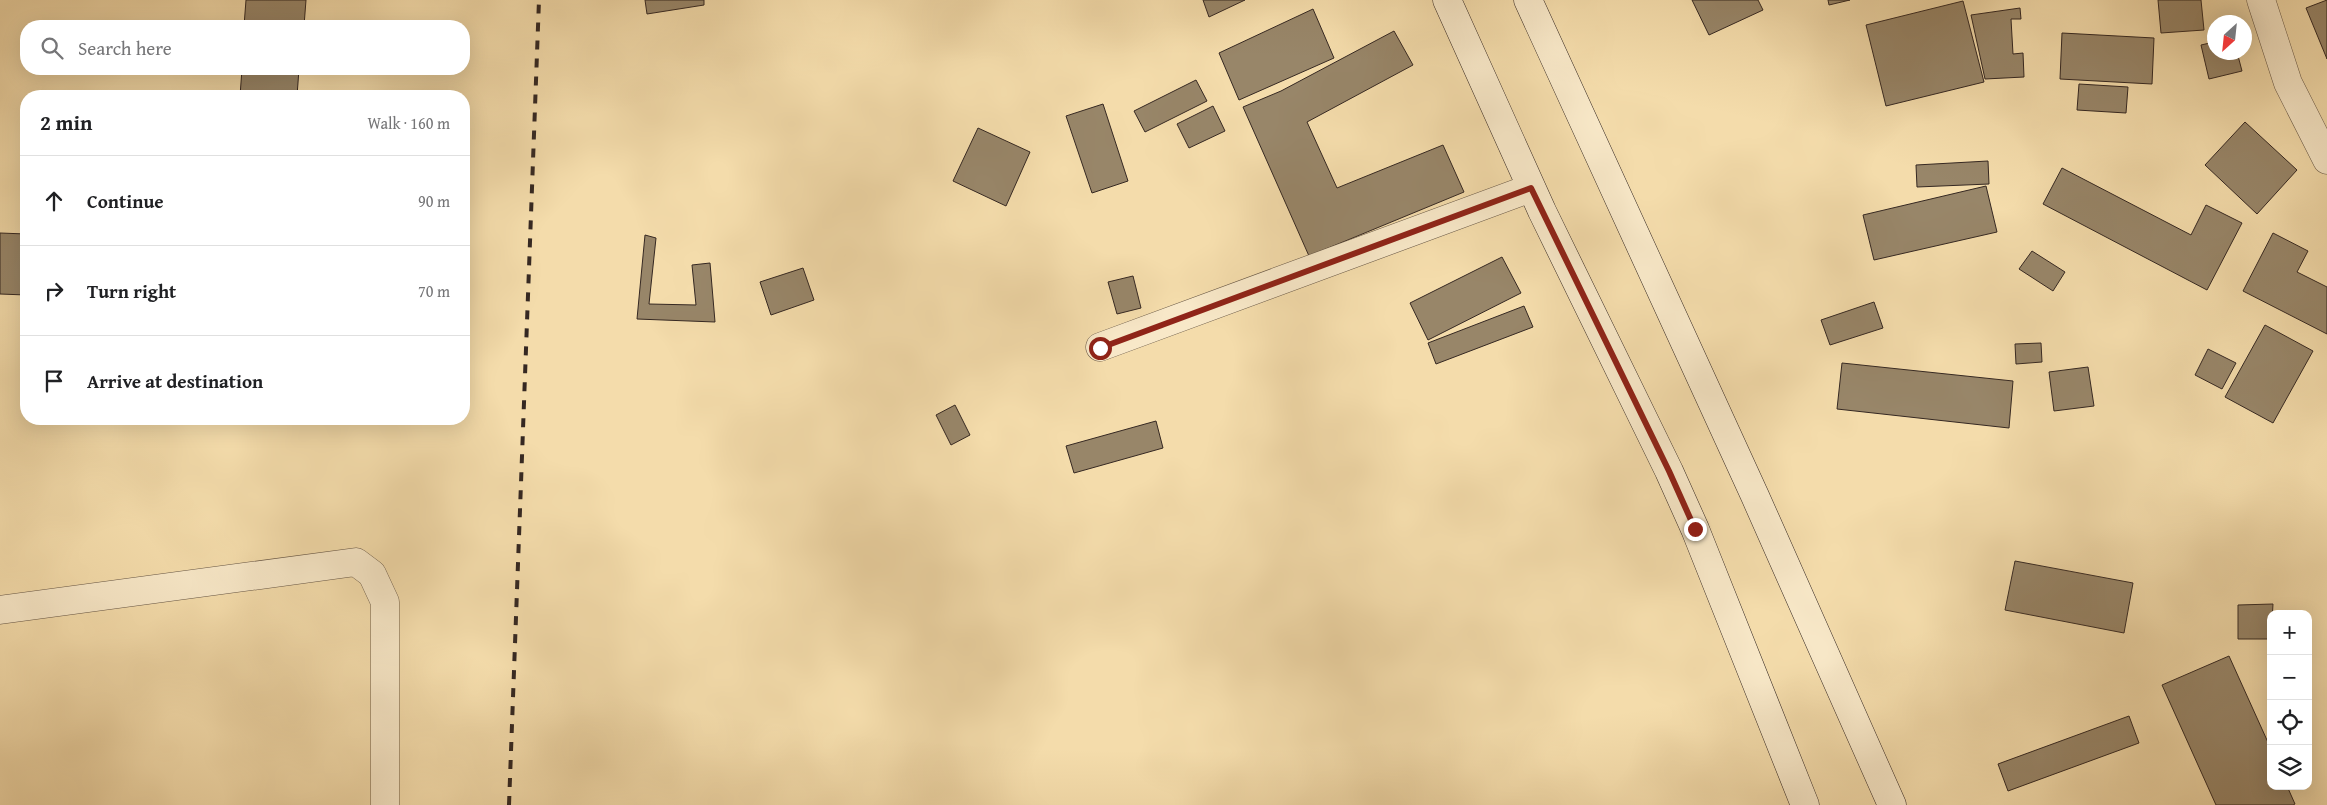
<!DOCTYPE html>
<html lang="en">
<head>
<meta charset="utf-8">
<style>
	:root { --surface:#fff; --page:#f2f2f2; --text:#202124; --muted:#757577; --line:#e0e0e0 }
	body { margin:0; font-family:"Gentium Book Plus",serif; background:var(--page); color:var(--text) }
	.controls { position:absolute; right:15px; bottom:15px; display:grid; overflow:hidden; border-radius:10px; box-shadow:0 5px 20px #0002 }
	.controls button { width:45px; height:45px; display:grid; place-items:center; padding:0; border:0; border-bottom:1px solid var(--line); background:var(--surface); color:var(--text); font:25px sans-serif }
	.compass { position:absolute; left:2207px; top:15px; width:45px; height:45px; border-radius:50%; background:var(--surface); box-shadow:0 5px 20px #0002; rotate:207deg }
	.stop { position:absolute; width:15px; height:15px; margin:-11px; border:4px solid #8f2418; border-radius:50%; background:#fff }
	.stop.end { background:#8f2418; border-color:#fff; box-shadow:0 1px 5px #0008 }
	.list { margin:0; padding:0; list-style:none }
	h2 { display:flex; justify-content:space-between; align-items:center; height:65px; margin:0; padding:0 20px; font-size:21px }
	h2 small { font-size:16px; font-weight:400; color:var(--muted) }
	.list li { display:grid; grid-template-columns:32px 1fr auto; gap:15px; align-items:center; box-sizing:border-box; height:90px; padding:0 20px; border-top:1px solid var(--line) }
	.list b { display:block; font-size:19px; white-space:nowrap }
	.list em { font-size:16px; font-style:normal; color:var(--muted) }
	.icon { flex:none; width:28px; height:28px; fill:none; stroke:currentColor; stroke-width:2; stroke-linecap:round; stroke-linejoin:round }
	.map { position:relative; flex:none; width:2327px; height:805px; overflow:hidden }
	.search { position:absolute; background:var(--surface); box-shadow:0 5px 20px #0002; left:20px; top:20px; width:450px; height:55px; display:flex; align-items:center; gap:12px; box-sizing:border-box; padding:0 18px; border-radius:20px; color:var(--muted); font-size:19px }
	.panel { position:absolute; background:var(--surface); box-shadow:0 5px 20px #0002; left:20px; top:90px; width:450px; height:335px; border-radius:20px }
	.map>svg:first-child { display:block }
</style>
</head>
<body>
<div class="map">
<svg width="2327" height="805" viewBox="0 0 2327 805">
	<rect width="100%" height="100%" fill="#f4dcab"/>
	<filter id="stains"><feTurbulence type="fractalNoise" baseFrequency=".004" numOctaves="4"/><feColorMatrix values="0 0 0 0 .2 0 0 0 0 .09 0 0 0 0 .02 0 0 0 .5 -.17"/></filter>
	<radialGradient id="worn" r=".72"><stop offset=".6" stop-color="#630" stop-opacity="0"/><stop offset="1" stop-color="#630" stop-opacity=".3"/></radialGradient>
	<g fill="#988669" stroke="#352822">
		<polygon points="246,0 306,0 304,26 244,26"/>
		<polygon points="645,0 704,0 704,5 647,14"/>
		<polygon points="1203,0 1245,0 1209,17"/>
		<polygon points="1692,0 1758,0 1763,10 1709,35"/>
		<polygon points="1828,0 1850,0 1829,5"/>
		<polygon points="2158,0 2201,0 2204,30 2161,33"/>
		<polygon points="2327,0 2327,59 2306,8"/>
		<polygon points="1963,1 1984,82 1886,106 1866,25"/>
		<polygon points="2020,8 2021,19 2011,19 2013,54 2023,53 2024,77 1985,79 1971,15"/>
		<polygon points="1313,9 1334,58 1239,100 1219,53"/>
		<polygon points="1394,31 1413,65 1307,122 1337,188 1443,145 1464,192 1309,256 1243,107 1281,91"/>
		<polygon points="2062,33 2154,38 2152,84 2060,79"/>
		<polygon points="2214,42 2214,52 2237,52 2242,71 2209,79 2201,45"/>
		<polygon points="242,69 299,69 297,96 240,96"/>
		<polygon points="1196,80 1207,101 1145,132 1134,111"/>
		<polygon points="2079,84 2128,87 2126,113 2077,110"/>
		<polygon points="1103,104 1128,181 1092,193 1066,116"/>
		<polygon points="1213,106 1225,131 1189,148 1177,124"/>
		<polygon points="2245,122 2297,170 2257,214 2205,165"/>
		<polygon points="978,128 1030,152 1006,206 953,181"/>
		<polygon points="1988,161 1989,184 1917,187 1916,165"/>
		<polygon points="2062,168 2191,235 2206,205 2242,223 2207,290 2043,204"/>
		<polygon points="1986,186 1997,232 1874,260 1863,215"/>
		<polygon points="0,233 26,234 26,295 0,294"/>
		<polygon points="2273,233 2308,251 2297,272 2327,287 2327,334 2243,291"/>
		<polygon points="645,235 656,238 649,304 696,305 692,265 710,263 715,322 637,319"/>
		<polygon points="2032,251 2065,272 2053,291 2019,269"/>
		<polygon points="1502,257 1521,293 1428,340 1410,303"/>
		<polygon points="803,268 814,300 771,315 760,282"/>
		<polygon points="1133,276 1141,308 1117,314 1108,282"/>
		<polygon points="1874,302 1883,328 1830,345 1821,320"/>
		<polygon points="1524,306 1533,327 1436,364 1428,343"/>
		<polygon points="2265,325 2313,351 2273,423 2225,397"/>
		<polygon points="2041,343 2042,362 2016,364 2015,344"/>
		<polygon points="2208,349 2236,363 2222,389 2195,375"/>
		<polygon points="1842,363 2013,381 2009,428 1837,409"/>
		<polygon points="2088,367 2094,406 2054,411 2049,372"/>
		<polygon points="955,405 970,435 951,445 936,415"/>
		<polygon points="1156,421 1163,448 1074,473 1066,446"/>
		<polygon points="2015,561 2133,583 2124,633 2005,610"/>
		<polygon points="2273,604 2271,639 2238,639 2238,605"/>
		<polygon points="2229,656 2271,749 2271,786 2287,786 2295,804 2293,805 2216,805 2162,685"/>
		<polygon points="2129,716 2139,743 2008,791 1998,764"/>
	</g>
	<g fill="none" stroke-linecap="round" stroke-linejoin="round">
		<g stroke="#655544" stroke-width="29">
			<g id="minor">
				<polyline points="2261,0 2288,83 2327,160"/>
				<polyline points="1100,347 1531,188"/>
				<polyline points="0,610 356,562 372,574 385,602 385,805"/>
			</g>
		</g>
		<g stroke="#352822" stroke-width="29">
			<g id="secondary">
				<polyline points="1447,0 1542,211 1669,471 1695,529 1805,805"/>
				<polyline points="1528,0 1755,496 1892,805"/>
			</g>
		</g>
		<use href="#minor" stroke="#f8e8c8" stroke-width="28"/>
		<use href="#secondary" stroke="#f8e8c8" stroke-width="28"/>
		<polyline stroke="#352822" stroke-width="4" stroke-dasharray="9 9" stroke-linecap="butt" points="509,805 539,0"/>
	</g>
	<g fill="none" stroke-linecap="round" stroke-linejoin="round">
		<polyline stroke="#8f2418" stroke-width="6" points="1100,348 1531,188 1669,471 1695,529"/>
	</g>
	<rect width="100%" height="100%" filter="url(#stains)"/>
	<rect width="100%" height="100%" fill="url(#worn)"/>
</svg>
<div class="controls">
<button>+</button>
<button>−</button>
<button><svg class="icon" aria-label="locate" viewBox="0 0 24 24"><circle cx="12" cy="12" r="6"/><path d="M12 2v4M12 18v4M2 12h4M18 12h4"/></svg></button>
<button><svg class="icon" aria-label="layers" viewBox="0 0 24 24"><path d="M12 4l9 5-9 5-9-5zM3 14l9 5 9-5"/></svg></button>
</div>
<svg class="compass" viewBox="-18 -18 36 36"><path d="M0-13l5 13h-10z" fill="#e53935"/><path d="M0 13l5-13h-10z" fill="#757577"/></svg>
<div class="stop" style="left:1100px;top:348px"></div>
<div class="stop end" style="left:1695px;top:529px"></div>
<div class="search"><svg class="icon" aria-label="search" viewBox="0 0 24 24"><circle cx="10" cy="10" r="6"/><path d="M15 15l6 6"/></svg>Search here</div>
<section class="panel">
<h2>2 min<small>Walk · 160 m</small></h2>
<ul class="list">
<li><svg class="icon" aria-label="ahead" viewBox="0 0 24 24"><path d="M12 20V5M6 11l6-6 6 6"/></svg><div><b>Continue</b></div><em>90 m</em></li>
<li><svg class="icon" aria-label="right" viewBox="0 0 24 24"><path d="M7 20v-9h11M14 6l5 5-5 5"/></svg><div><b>Turn right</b></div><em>70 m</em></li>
<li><svg class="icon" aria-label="arrive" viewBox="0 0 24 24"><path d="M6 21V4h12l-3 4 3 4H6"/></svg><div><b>Arrive at destination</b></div></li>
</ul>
</section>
</div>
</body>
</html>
